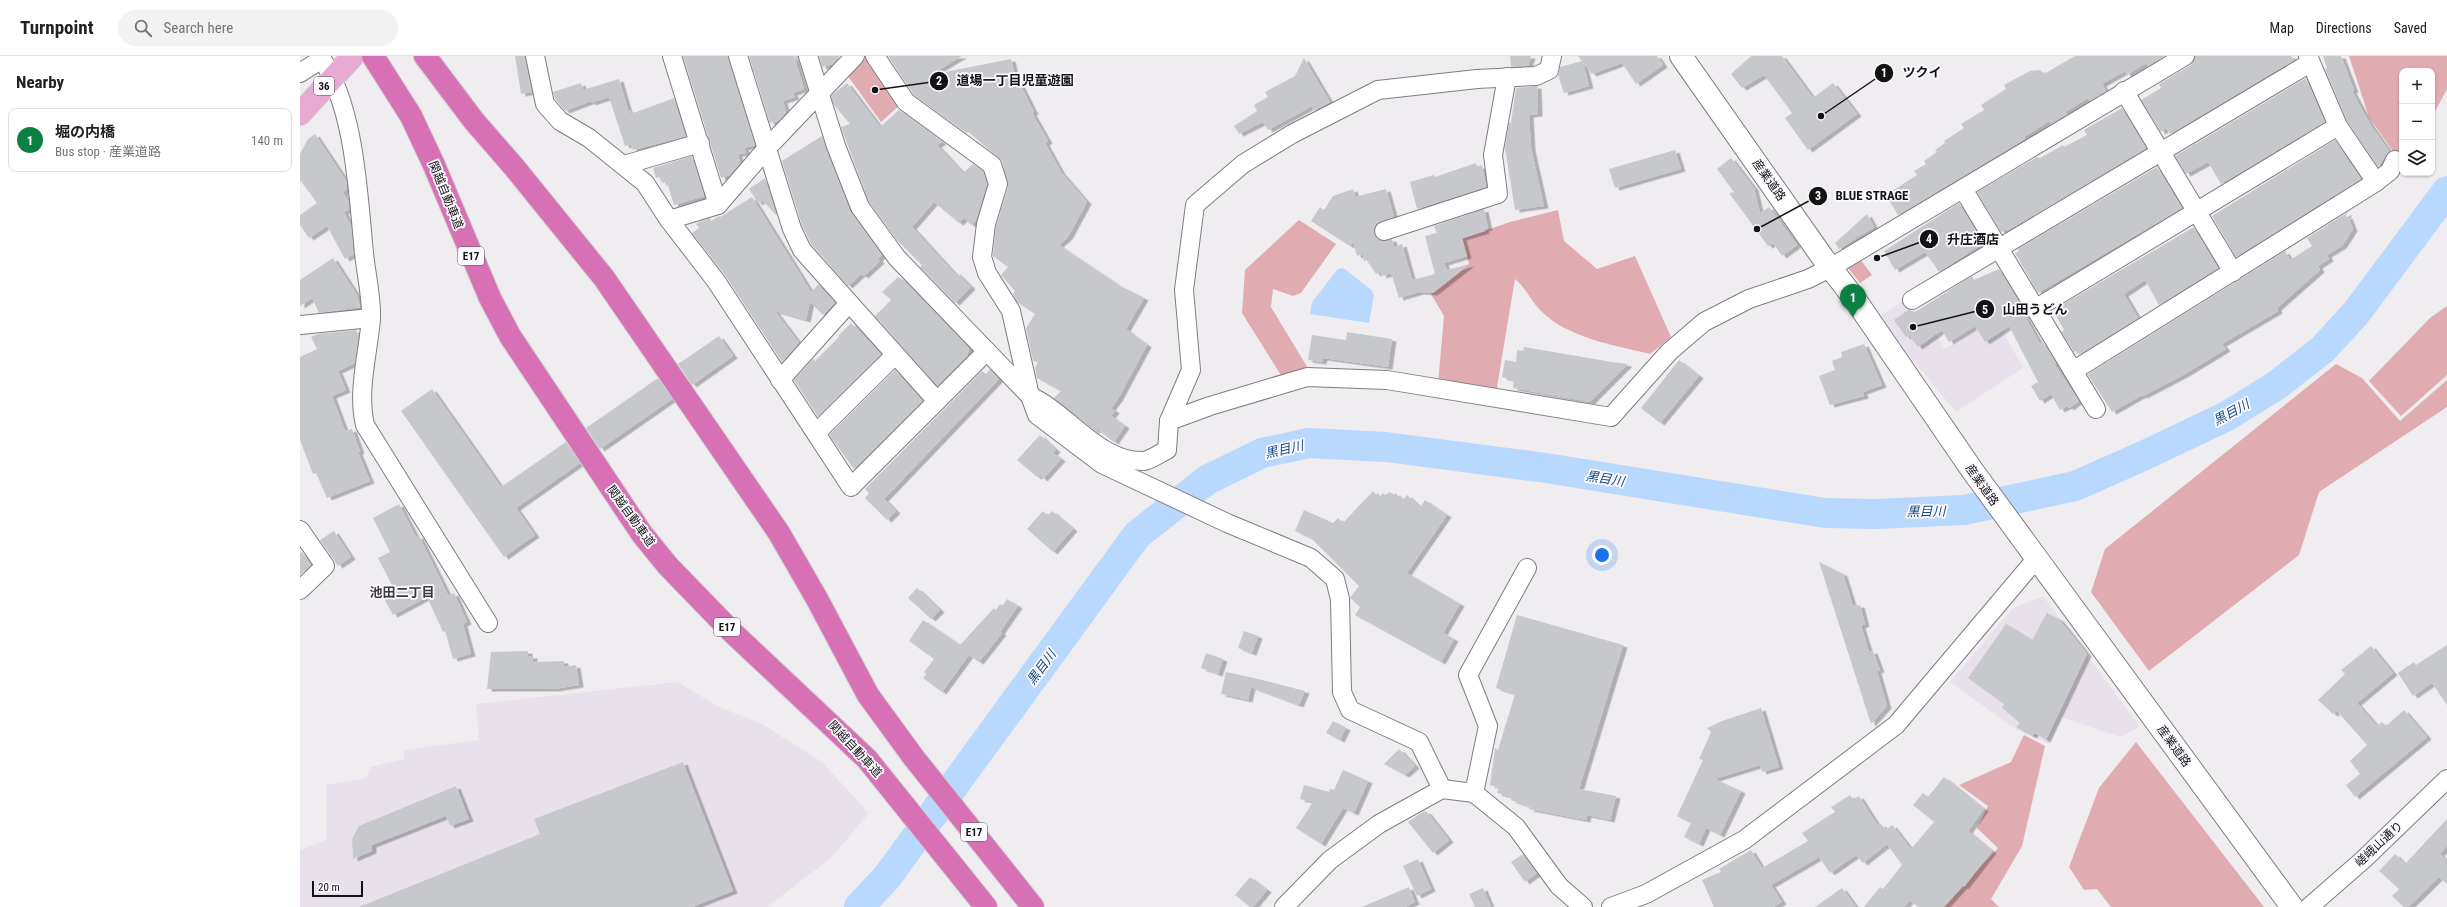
<!DOCTYPE html>
<html lang="en">
<head>
<meta charset="utf-8">
<style>
	:root { --surface:#fff; --page:#f2f2f2; --text:#202124; --muted:#757577; --line:#e0e0e0; --accent:#0b8043 }
	body { margin:0; font-family:"Roboto Condensed","Noto Sans JP",sans-serif; background:var(--page); color:var(--text) }
	.controls { position:absolute; right:12px; top:12px; display:grid; overflow:hidden; border-radius:8px; box-shadow:0 1px 3px #0004 }
	.controls button { width:36px; height:36px; display:grid; place-items:center; padding:0; border:0; border-bottom:1px solid var(--line); background:var(--surface); color:var(--text); font:20px sans-serif }
	.scale { position:absolute; left:12px; bottom:10px; width:51px; box-sizing:border-box; padding-left:4px; border:2px solid #141314; border-top:0; font-size:11px; line-height:14px; white-space:nowrap; color:#141314; -webkit-text-stroke:3px #fdfaff; paint-order:stroke }
	.you { position:absolute; left:1302px; top:499px; width:14px; height:14px; margin:-10px; border:3px solid #fff; border-radius:50%; background:#1a73e8; box-shadow:0 0 0 6px #1a73e833 }
	.badge { display:grid; place-items:center; width:26px; height:26px; border-radius:50%; background:var(--accent); color:#fff; font-size:13px; font-weight:700 }
	.pin { position:absolute; translate:-50% -33px; filter:drop-shadow(0 1px 2px #0008) }
	.pin::after { content:''; position:absolute; top:21px; width:14px; height:12px; background:inherit; clip-path:polygon(0 0,100% 0,50% 100%) }
	.list { margin:0; padding:0; list-style:none }
	h2 { display:flex; justify-content:space-between; align-items:center; height:52px; margin:0; padding:0 16px; font-size:17px }
	h2 small { font-size:13px; font-weight:400; color:var(--muted) }
	.list li { display:grid; grid-template-columns:26px 1fr auto; gap:12px; align-items:center; box-sizing:border-box; height:64px; margin:0 8px 8px; padding:0 8px; border:1px solid var(--line); border-radius:8px }
	.list b { display:block; font-size:15px; white-space:nowrap }
	.list p { margin:0; font-size:13px; white-space:nowrap; color:var(--muted) }
	.list em { font-size:13px; font-style:normal; color:var(--muted) }
	.icon { flex:none; width:22px; height:22px; fill:none; stroke:currentColor; stroke-width:2; stroke-linecap:round; stroke-linejoin:round }
	.map { position:relative; flex:none; width:2147px; height:851px; overflow:hidden }
	header { display:flex; align-items:center; gap:24px; box-sizing:border-box; height:56px; padding:0 20px; background:var(--surface); border-bottom:1px solid var(--line) }
	header strong { font-size:19px }
	nav { display:flex; gap:22px; margin-inline-start:auto; font-size:14px }
	.search { width:280px; height:36px; background:var(--page); display:flex; align-items:center; gap:10px; box-sizing:border-box; padding:0 14px; border-radius:22px; color:var(--muted); font-size:15px }
	main { display:flex }
	aside { flex:1; background:var(--surface) }
	.map>svg:first-child { display:block }
</style>
</head>
<body>
<header>
<strong>Turnpoint</strong>
<div class="search"><svg class="icon" aria-label="search" viewBox="0 0 24 24"><circle cx="10" cy="10" r="6"/><path d="M15 15l6 6"/></svg>Search here</div>
<nav><a>Map</a><a>Directions</a><a>Saved</a></nav>
</header>
<main>
<aside>
<h2>Nearby<small></small></h2>
<ul class="list">
<li><span class="badge">1</span><div><b>堀の内橋</b><p>Bus stop · 産業道路</p></div><em>140 m</em></li>
</ul>
</aside>
<div class="map">
<svg width="2147" height="851" viewBox="0 0 2147 851">
	<defs>
		<filter id="shadow"><feDropShadow dx="4.5" dy="2.5" stdDeviation="0" flood-color="#0004"/></filter>
	</defs>
	<rect width="100%" height="100%" fill="#f0edf1"/>
	<g fill="#e8e1ec">
		<polygon points="1602,246 1613,250 1626,262 1645,293 1696,262 1723,312 1656,356 1578,262"/>
		<polygon points="1743,540 1779,588 1840,671 1820,681 1761,661 1749,688 1715,673 1650,626 1713,552"/>
		<polygon points="378,626 417,650 462,668 522,706 569,757 530,803 467,851 0,851 0,794 27,783 26,729 66,722 70,711 104,703 104,694 179,684 176,648"/>
	</g>
	<g fill="#e0abb1">
		<polygon points="568,0 602,47 581,66 548,20"/>
		<polygon points="2049,0 2147,0 2147,33 2132,61 2132,15 2102,15 2102,104 2099,104 2069,61"/>
		<path d="M1258,154L1264,185L1297,213L1335,200L1371,281L1350,298C1314,289 1267,282 1240,254C1230,244 1226,232 1215,223L1196,337L1138,328L1144,260L1131,238L1169,208L1162,183L1210,166Z"/>
		<polygon points="999,164 1036,188 1001,237 993,240 973,233 971,251 1009,314 984,324 942,257 945,214"/>
		<polygon points="1560,203 1572,219 1560,227 1548,212"/>
		<polygon points="2147,250 2147,319 2101,360 2069,325 2130,262"/>
		<polygon points="2036,308 2062,322 2100,365 2147,324 2147,351 2019,436 1999,499 1849,615 1791,536 1805,493"/>
		<polygon points="1724,679 1745,690 1722,790 1691,843 1699,851 1642,851 1698,792 1677,772 1688,750 1659,729 1711,706"/>
		<polygon points="1836,686 1964,851 1811,851 1797,833 1784,834 1769,811 1799,732"/>
	</g>
	<polygon fill="#b8d8fd" points="1041,212 1045,213 1071,234 1074,239 1069,267 1010,258 1012,246 1037,214"/>
	<g fill="none" stroke-linecap="round" stroke-linejoin="round">
		<polyline stroke="#b8d8fd" stroke-width="30" points="559,851 587,821 837,479 907,424 962,397 1009,387 1086,391 1246,412 1525,457 1576,458 1664,454 1775,430 1843,400 1927,360 1977,329 2023,293 2056,257 2147,135"/>
	</g>
	<g fill="#c7c8cc" filter="url(#shadow)">
		<polygon points="215,0 225,0 232,36 221,38"/>
		<polygon points="383,0 428,0 455,89 444,92 446,97 438,98 440,107 430,119 421,122"/>
		<polygon points="449,0 498,0 499,6 494,0 504,33 493,37 495,41 483,45 486,56 480,64 470,67"/>
		<polygon points="519,0 540,0 533,8 522,11"/>
		<polygon points="588,0 662,0 630,19 711,3 716,24 718,24 734,56 732,57 748,85 745,87 761,116 787,146 768,181 759,189 823,232 823,231 844,242 826,273 847,289 818,343 811,352 815,355 811,360 825,370 814,386 797,373 795,375 754,342 761,335 737,322 735,312 738,306 733,305 726,272 735,258 717,246 713,238 715,235 701,219 708,211 693,200 696,170 708,131 702,105 665,73 662,74 614,39"/>
		<polygon points="1210,0 1231,0 1228,10 1211,11"/>
		<polygon points="1278,0 1357,0 1363,9 1336,28 1322,7 1292,18 1283,7 1289,30 1264,37 1258,19 1260,11 1282,5"/>
		<polygon points="1451,0 1482,0 1513,42 1533,27 1557,58 1508,94 1485,62 1492,57 1464,19 1442,32 1431,18"/>
		<polygon points="1775,0 1865,0 1848,10 1846,7 1827,19 1825,15 1802,28 1806,35 1790,45 1788,42 1765,56 1767,58 1751,68 1749,65 1724,81 1725,83 1598,159 1586,139 1617,119 1614,115 1626,108 1624,105 1637,96 1635,94 1645,87 1644,85 1664,72 1661,68 1684,54 1681,49 1706,33 1704,29 1730,15 1740,14 1744,18"/>
		<polygon points="1895,0 1991,0 1994,4 1870,78 1866,72 1861,76 1841,44 1861,32 1859,28 1891,9"/>
		<polygon points="2023,0 2041,0 2054,34 2052,35 2070,68 2089,95 2078,111 2047,65 2025,13 2027,12"/>
		<polygon points="1004,2 1030,46 1013,55 1012,50 968,74 963,66 939,78 934,70 957,55 954,49 968,41 965,36 995,20"/>
		<polygon points="2006,22 2025,66 1921,128 1908,106 1886,118 1875,100"/>
		<polygon points="319,23 328,54 330,54 331,58 374,42 386,80 333,94 331,88 325,90 309,41 291,47 291,45 265,55 255,43 253,36 281,27 283,34"/>
		<polygon points="547,27 580,71 599,54 642,86 637,89 663,117 673,108 683,115 687,128 676,164 671,169 664,162 659,167 634,146 612,171 655,218 656,216 671,231 655,247 620,211 622,209 597,184 569,146 541,71 550,68 534,49 531,40"/>
		<polygon points="1237,30 1238,58 1229,59 1231,92 1244,150 1215,154 1205,92 1209,67 1211,67 1216,32"/>
		<polygon points="1822,52 1846,92 1707,175 1705,173 1701,176 1677,136 1737,101 1740,102 1763,89 1764,91 1787,79 1784,74"/>
		<polygon points="15,78 47,126 47,133 43,137 49,146 49,153 44,156 51,170 54,198 45,203 27,170 9,182 0,169 0,159 17,147 0,124 0,98 8,83"/>
		<polygon points="522,80 550,155 582,199 578,203 580,205 564,220 561,218 548,230 511,188 502,169 482,105"/>
		<polygon points="2035,84 2061,123 1936,201 1912,160"/>
		<polygon points="1375,94 1381,113 1315,132 1309,113"/>
		<polygon points="392,100 404,140 374,149 367,126 362,127 360,121 356,122 353,112"/>
		<polygon points="1431,102 1454,132 1460,157 1469,151 1497,189 1482,200 1473,187 1468,190 1429,137 1434,136 1417,113"/>
		<polygon points="1176,107 1177,111 1182,109 1186,131 1117,153 1110,126 1134,119 1135,121"/>
		<polygon points="1857,111 1882,152 1738,237 1715,197 1719,195 1718,193"/>
		<polygon points="465,122 477,160 462,144 458,147 449,133"/>
		<polygon points="1053,133 1055,141 1086,133 1094,161 1076,168 1074,178 1081,185 1092,183 1094,191 1102,188 1112,224 1135,218 1125,180 1137,177 1134,170 1184,153 1188,172 1184,173 1185,175 1162,182 1167,200 1144,207 1147,214 1170,208 1133,237 1119,236 1099,242 1091,217 1082,220 1081,216 1076,218 1067,204 1064,205 1063,198 1057,200 1053,186 1050,190 1011,165 1020,151 1024,154 1033,140"/>
		<polygon points="452,141 511,236 519,228 535,247 523,259 510,246 506,264 475,255 499,287 482,306 425,219 392,177 399,172 396,168 401,165 410,162 411,165 419,160 420,161"/>
		<polygon points="1659,147 1683,187 1639,216 1625,196 1595,214 1584,195"/>
		<polygon points="2048,156 2045,162 2048,160 2053,173 2042,190 2027,199 2029,203 2018,210 2020,214 1977,252 1978,255 1922,288 1926,293 1885,318 1843,340 1842,339 1812,356 1788,319 1791,316 1985,195 1990,204 2012,190 2007,182"/>
		<polygon points="1567,158 1574,171 1539,193 1535,187"/>
		<polygon points="1894,171 1918,212 1859,249 1845,224 1824,238 1838,262 1780,298 1777,295 1774,296 1761,276 1764,274 1755,258 1757,257 1755,253"/>
		<polygon points="33,202 57,239 60,251 19,257 12,242 0,250 0,224"/>
		<polygon points="1699,213 1724,254 1722,255 1740,288 1743,286 1756,307 1754,308 1779,345 1769,352 1768,350 1760,354 1751,338 1740,345 1731,330 1738,326 1709,270 1685,286 1675,270 1649,286 1642,274 1618,291 1609,279 1606,281 1594,264 1608,254 1615,256 1672,220 1674,224"/>
		<polygon points="598,221 606,226 669,292 667,300 637,330 575,260 591,244 582,236"/>
		<polygon points="551,267 581,298 518,361 494,324 513,303 515,305 539,281 538,280"/>
		<polygon points="56,274 59,279 55,307 38,315 46,334 32,340 45,375 52,373 60,395 58,396 70,425 27,442 16,417 13,418 0,384 0,301 17,293 11,281 18,278"/>
		<polygon points="1047,276 1092,283 1088,311 1023,302 1022,306 1008,304 1012,279 1046,284"/>
		<polygon points="419,280 433,300 392,329 378,308"/>
		<polygon points="1564,288 1582,329 1563,336 1564,340 1530,349 1519,320 1535,314 1532,305 1542,301 1541,296"/>
		<polygon points="1224,291 1312,306 1328,308 1290,346 1213,332 1214,324 1202,321 1205,304 1216,306 1217,294 1223,295"/>
		<polygon points="1379,304 1399,320 1360,367 1341,352"/>
		<polygon points="690,313 699,323 584,443 596,455 587,464 565,442 569,437 565,433 682,315 686,318"/>
		<polygon points="595,314 623,345 554,413 529,379"/>
		<polygon points="358,322 372,343 300,393 286,372"/>
		<polygon points="132,333 201,431 266,386 280,407 216,452 235,479 204,501 101,355"/>
		<polygon points="740,379 756,394 753,397 761,403 743,423 739,419 737,421 717,404"/>
		<polygon points="1073,435 1079,442 1083,437 1085,439 1090,436 1094,439 1095,437 1103,444 1107,439 1120,451 1125,444 1147,459 1107,517 1160,548 1143,577 1154,583 1141,606 1055,559 1060,551 1050,542 1059,530 1011,482 995,475 1004,454 1033,467 1038,462 1043,467"/>
		<polygon points="99,448 116,481 119,480 148,539 154,537 167,566 163,568 171,598 153,603 145,575 143,576 127,541 93,559 81,537 93,531 78,502 90,496 73,462"/>
		<polygon points="743,455 748,460 752,455 773,473 753,496 727,473"/>
		<polygon points="34,475 51,501 38,510 20,484"/>
		<polygon points="2,496 11,509 0,519 0,497"/>
		<polygon points="1519,506 1543,518 1553,550 1560,549 1565,568 1561,570 1569,596 1573,595 1580,614 1577,615 1587,650 1571,668"/>
		<polygon points="617,532 640,554 631,563 608,542"/>
		<polygon points="707,543 718,550 700,576 702,577 679,606 669,599 642,636 623,622 626,618 624,616 634,603 609,585 623,564 660,589 694,552 696,554 700,548 703,549"/>
		<polygon points="1747,557 1759,563 1787,598 1746,684 1735,677 1732,680 1716,671 1720,667 1702,652 1704,648 1668,622 1706,568 1732,584"/>
		<polygon points="1217,559 1323,589 1279,733 1316,740 1310,764 1287,759 1286,764 1229,753 1230,751 1211,744 1212,741 1197,737 1199,732 1190,729 1195,692 1198,694 1215,638 1196,632"/>
		<polygon points="944,575 958,580 952,597 938,592"/>
		<polygon points="2147,589 2147,649 2132,627 2113,640 2098,617 2114,606 2116,609"/>
		<polygon points="2071,590 2093,617 2057,647 2077,670 2082,666 2086,670 2104,654 2127,681 2055,741 2046,729 2060,718 2050,705 2067,689 2037,655 2033,658 2018,644 2045,618 2041,614"/>
		<polygon points="228,595 228,600 233,600 233,606 264,605 264,611 276,609 279,629 254,633 187,633 191,596"/>
		<polygon points="906,597 923,603 918,618 901,612"/>
		<polygon points="926,616 954,622 1005,635 999,649 951,631 948,644 921,638"/>
		<polygon points="1461,652 1479,711 1462,716 1460,709 1415,723 1441,735 1420,779 1406,772 1399,788 1384,781 1391,767 1377,760 1403,704 1399,703 1411,676 1407,672 1422,665"/>
		<polygon points="1033,665 1046,672 1040,684 1026,677"/>
		<polygon points="1099,693 1115,710 1105,719 1084,708"/>
		<polygon points="383,706 433,835 392,851 59,851 240,778 234,763"/>
		<polygon points="1043,714 1068,725 1054,757 1043,752 1021,788 996,772 1013,746 1000,743 1004,729 1029,736 1030,733 1034,734"/>
		<polygon points="1644,721 1684,753 1668,775 1692,795 1664,831 1663,830 1644,851 1618,851 1610,844 1604,851 1564,851 1580,831 1583,833 1602,809 1587,788 1563,807 1556,799 1530,817 1519,801 1471,829 1482,846 1473,851 1414,851 1402,824 1421,816 1419,813 1451,794 1462,812 1508,785 1502,777 1535,756 1531,751 1550,739 1553,743 1559,740 1578,770 1581,768 1586,774 1592,769 1611,793 1634,766 1613,749 1623,737 1628,741"/>
		<polygon points="156,730 169,763 150,770 146,760 72,789 72,795 53,803 52,783 59,770"/>
		<polygon points="1124,755 1127,756 1149,784 1133,797 1108,766"/>
		<polygon points="2147,763 2147,790 2140,798 2147,805 2147,828 2139,821 2117,843 2108,851 2104,851 2092,840 2099,833 2079,815 2095,798 2105,808"/>
		<polygon points="1223,798 1237,817 1225,826 1211,806"/>
		<polygon points="1118,803 1131,833 1117,840 1103,810"/>
		<polygon points="950,821 967,834 953,851 950,851 935,839"/>
		<polygon points="1109,831 1115,846 1105,851 1062,851"/>
		<polygon points="1183,832 1191,851 1175,851 1169,838"/>
		<polygon points="1542,832 1556,851 1515,851"/>
	</g>
	<g fill="none" stroke-linecap="round" stroke-linejoin="round">
		<g stroke="#7f7d81" stroke-width="20">
			<g id="street">
				<path d="M20,0C55,51 58,137 64,197C66,218 72,242 71,263C68,298 57,335 65,369L188,567"/>
				<polyline points="235,0 245,48 260,65 289,82 345,127 369,164 416,225 551,431 687,295"/>
				<polyline points="372,0 418,149"/>
				<polyline points="438,0 492,173 502,194 637,345"/>
				<path d="M508,0L536,90L560,151L597,202L730,340C768,357 799,407 844,405C851,404 860,397 867,394L869,365L891,314L884,234L895,149L943,108L992,78L1078,34L1177,23L1236,20L1249,14L1252,0"/>
				<polyline points="575,0 606,46 692,109 698,128 686,168 682,201 687,217 711,255 730,340 737,359 802,408 927,467 1011,502 1035,523 1040,543 1042,636 1050,654 1119,686 1142,733"/>
				<polyline points="2008,0 2038,70 2076,126"/>
				<polyline points="0,17 22,3"/>
				<polyline points="1824,35 1933,216"/>
				<polyline points="324,109 400,87"/>
				<polyline points="1663,133 1796,353"/>
				<polyline points="369,164 418,149 467,92 555,0"/>
				<polyline points="1084,175 1198,138 1193,99 1207,21"/>
				<polyline points="1612,244 2010,7"/>
				<polyline points="1735,253 2038,70"/>
				<polyline points="0,269 71,262"/>
				<polyline points="1773,315 2076,126 2090,115 2095,104"/>
				<polyline points="480,324 549,247"/>
				<polyline points="869,365 910,350 1007,321 1087,324 1311,361 1369,296 1404,266 1449,243 1508,223 1530,212 1885,0"/>
				<polyline points="516,377 595,299"/>
				<polyline points="0,474 25,510 0,534"/>
				<polyline points="1174,737 1188,670 1168,619 1227,512"/>
				<polyline points="984,851 1030,804 1079,768 1142,733 1174,737 1216,771 1259,830 1283,851"/>
				<polyline points="1311,851 1346,838 1444,784 1596,669 1736,503"/>
				<polyline points="2009,851 2063,804 2147,723"/>
			</g>
		</g>
		<g stroke="#7f7d81" stroke-width="24">
			<polyline id="secondary" points="1381,0 1523,202 1554,242 1672,414 1992,851"/>
		</g>
		<g stroke="#cbcbcb" stroke-width="24">
			<polyline id="primary" points="0,58 53,0"/>
		</g>
		<g stroke="#cbcbcb" stroke-width="24">
			<g id="highway">
				<polyline points="73,0 111,60 134,109 190,242 210,280 342,478 368,510 433,577 567,703 686,851"/>
				<polyline points="125,0 174,65 214,111 304,222 479,477 517,543 568,639 614,702 733,851"/>
			</g>
		</g>
		<use href="#street" stroke="#fff" stroke-width="18"/>
		<use href="#secondary" stroke="#fff" stroke-width="22"/>
		<use href="#primary" stroke="#e8a9d3" stroke-width="22"/>
		<use href="#highway" stroke="#d870b6" stroke-width="22"/>
	</g>
	<g text-anchor="middle" stroke-width="3.5" stroke-linejoin="round" paint-order="stroke">
		<g fill="#fdfaff" stroke="#5a585a" stroke-width="1">
			<rect x="14" y="21" width="20" height="18" rx="3"/>
			<rect x="158" y="191" width="26" height="18" rx="3"/>
			<rect x="414" y="562" width="26" height="18" rx="3"/>
			<rect x="661" y="767" width="26" height="18" rx="3"/>
		</g>
		<g font-size="11" font-weight="bold" fill="#141314">
			<text x="24" y="34">36</text>
			<text x="171" y="204">E17</text>
			<text x="427" y="575">E17</text>
			<text x="674" y="780">E17</text>
		</g>
		<g font-size="12" fill="#141314" stroke="#fdfaff">
			<text transform="translate(1469 124) rotate(55)" y="4">産業道路</text>
			<text transform="translate(146 139) rotate(68)" y="4">関越自動車道</text>
			<text transform="translate(1682 429) rotate(55)" y="4">産業道路</text>
			<text transform="translate(331 460) rotate(54)" y="4">関越自動車道</text>
			<text transform="translate(1874 690) rotate(54)" y="4">産業道路</text>
			<text transform="translate(555 693) rotate(47)" y="4">関越自動車道</text>
			<text transform="translate(2079 788) rotate(-43)" y="4">嵯峨山通り</text>
		</g>
		<g font-size="13" font-style="italic" fill="#11497f" stroke="#fdfaff">
			<text transform="translate(1931 356) rotate(-29)" y="5">黒目川</text>
			<text transform="translate(984 393) rotate(-13)" y="5">黒目川</text>
			<text transform="translate(1305 422) rotate(9)" y="5">黒目川</text>
			<text transform="translate(1626 455) rotate(-1)" y="5">黒目川</text>
			<text transform="translate(741 611) rotate(-54)" y="5">黒目川</text>
		</g>
		<g font-size="13" font-weight="bold" fill="#3b393c" stroke="#fdfaff">
			<text x="102" y="541">池田二丁目</text>
		</g>
	</g>
	<path fill="none" stroke="#141314" stroke-width="1.5" d="M1521 60L1584 17M575 34L639 25M1457 173L1518 140M1577 202L1629 183M1613 271L1685 253"/>
	<g fill="#141314" stroke="#fdfaff" stroke-width="1.5">
		<circle cx="1521" cy="60" r="4"/>
		<circle cx="575" cy="34" r="4"/>
		<circle cx="1457" cy="173" r="4"/>
		<circle cx="1577" cy="202" r="4"/>
		<circle cx="1613" cy="271" r="4"/>
		<circle cx="1584" cy="17" r="10"/>
		<circle cx="639" cy="25" r="10"/>
		<circle cx="1518" cy="140" r="10"/>
		<circle cx="1629" cy="183" r="10"/>
		<circle cx="1685" cy="253" r="10"/>
	</g>
	<g font-size="12" text-anchor="middle" font-weight="bold" fill="#fff">
		<text x="1584" y="21">1</text>
		<text x="639" y="29">2</text>
		<text x="1518" y="144">3</text>
		<text x="1629" y="187">4</text>
		<text x="1685" y="258">5</text>
	</g>
	<g font-size="13" text-anchor="middle" font-weight="bold" fill="#141314" stroke="#fdfaff" stroke-width="3.5" stroke-linejoin="round" paint-order="stroke">
		<text x="1622" y="21">ツクイ</text>
		<text x="715" y="29">道場一丁目児童遊園</text>
		<text x="1572" y="144">BLUE STRAGE</text>
		<text x="1673" y="188">升庄酒店</text>
		<text x="1735" y="258">山田うどん</text>
	</g>
</svg>
<div class="controls">
<button>+</button>
<button>−</button>
<button><svg class="icon" aria-label="layers" viewBox="0 0 24 24"><path d="M12 4l9 5-9 5-9-5zM3 14l9 5 9-5"/></svg></button>
</div>
<div class="scale">20 m</div>
<div class="you"></div>
<div class="pin badge" style="left:1553px;top:261px">1</div>
</div>
</main>
</body>
</html>
